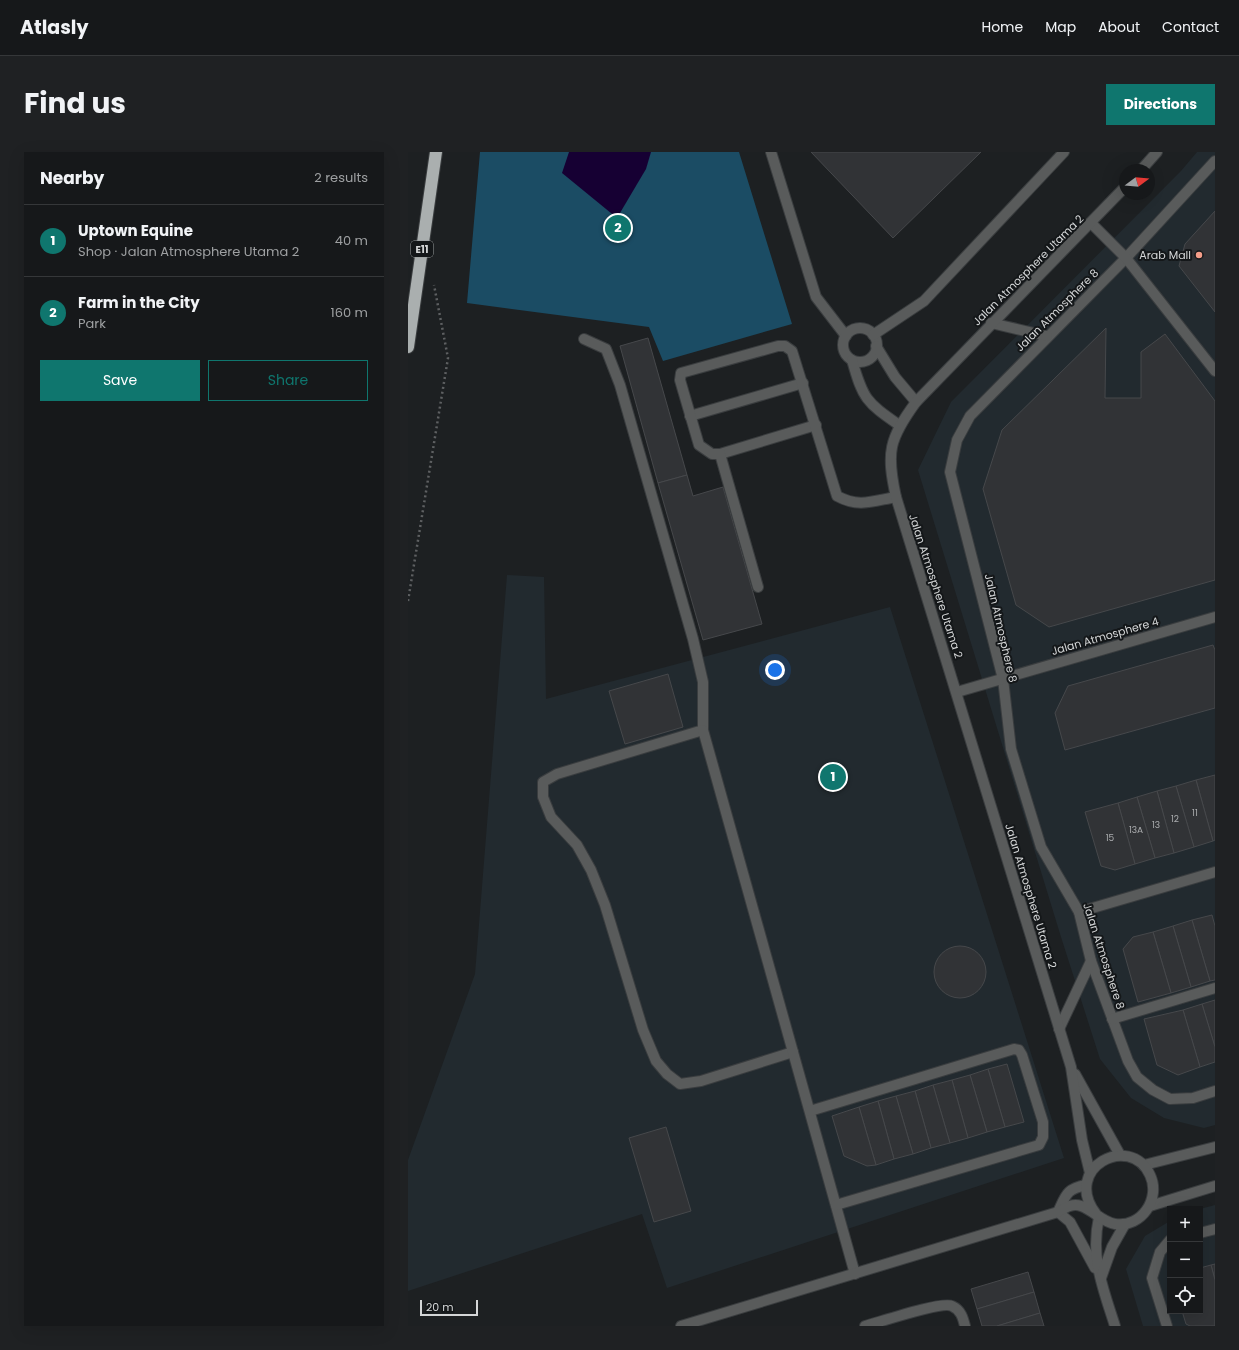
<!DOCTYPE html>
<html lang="en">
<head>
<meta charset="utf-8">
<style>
	:root { --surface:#16181a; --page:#1f2123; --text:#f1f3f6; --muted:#9ea0a2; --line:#353739; --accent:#0f766e }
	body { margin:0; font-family:Poppins,sans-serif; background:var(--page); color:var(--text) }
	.controls { position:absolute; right:12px; bottom:12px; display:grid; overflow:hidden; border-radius:0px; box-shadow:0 4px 16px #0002 }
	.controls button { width:36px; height:36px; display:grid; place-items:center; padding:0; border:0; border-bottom:1px solid var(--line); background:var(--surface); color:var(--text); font:20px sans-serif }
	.compass { position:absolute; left:711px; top:12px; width:36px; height:36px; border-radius:50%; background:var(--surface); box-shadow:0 4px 16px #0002; rotate:74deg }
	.scale { position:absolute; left:12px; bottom:10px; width:58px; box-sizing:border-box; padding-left:4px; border:2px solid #d4d6d7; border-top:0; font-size:11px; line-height:14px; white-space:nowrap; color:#d4d6d7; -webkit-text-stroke:3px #141719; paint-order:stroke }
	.you { position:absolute; left:367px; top:518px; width:14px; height:14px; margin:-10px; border:3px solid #fff; border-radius:50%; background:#1a73e8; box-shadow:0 0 0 6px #1a73e833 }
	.badge { display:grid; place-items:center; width:26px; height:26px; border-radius:50%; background:var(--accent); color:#fff; font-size:13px; font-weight:700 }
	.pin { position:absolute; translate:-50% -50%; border:2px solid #fff; box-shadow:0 1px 4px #0006 }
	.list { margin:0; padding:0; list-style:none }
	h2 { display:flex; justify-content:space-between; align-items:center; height:52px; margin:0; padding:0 16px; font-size:17px }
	h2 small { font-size:13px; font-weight:400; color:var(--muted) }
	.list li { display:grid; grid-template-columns:26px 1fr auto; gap:12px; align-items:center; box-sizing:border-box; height:72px; padding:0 16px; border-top:1px solid var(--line) }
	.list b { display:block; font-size:15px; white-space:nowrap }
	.list p { margin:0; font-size:13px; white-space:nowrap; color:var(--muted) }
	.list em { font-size:13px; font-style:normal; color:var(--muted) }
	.actions { display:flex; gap:8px; padding:12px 16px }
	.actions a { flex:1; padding:9px 0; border:1px solid var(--accent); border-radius:0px; text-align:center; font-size:14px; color:var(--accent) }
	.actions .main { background:var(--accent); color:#fff }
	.icon { flex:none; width:22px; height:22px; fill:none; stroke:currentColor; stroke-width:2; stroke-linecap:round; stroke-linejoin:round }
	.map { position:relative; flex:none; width:807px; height:1174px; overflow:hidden; border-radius:0px }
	header { display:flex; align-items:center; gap:24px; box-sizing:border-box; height:56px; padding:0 20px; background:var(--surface); border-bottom:1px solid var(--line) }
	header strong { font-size:19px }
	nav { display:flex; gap:22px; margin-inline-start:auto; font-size:14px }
	.intro { display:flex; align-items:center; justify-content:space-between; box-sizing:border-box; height:96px; padding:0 24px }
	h1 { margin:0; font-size:28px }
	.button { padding:10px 18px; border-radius:0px; background:var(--accent); color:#fff; font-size:14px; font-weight:700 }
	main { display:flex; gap:24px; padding:0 24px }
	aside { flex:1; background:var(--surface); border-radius:0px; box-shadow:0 4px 16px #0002 }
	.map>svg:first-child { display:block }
</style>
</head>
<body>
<header>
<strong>Atlasly</strong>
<nav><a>Home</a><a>Map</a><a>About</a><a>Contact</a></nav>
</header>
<div class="intro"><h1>Find us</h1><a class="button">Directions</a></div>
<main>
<aside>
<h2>Nearby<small>2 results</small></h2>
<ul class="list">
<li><span class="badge">1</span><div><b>Uptown Equine</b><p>Shop · Jalan Atmosphere Utama 2</p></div><em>40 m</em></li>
<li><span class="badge">2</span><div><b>Farm in the City</b><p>Park</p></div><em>160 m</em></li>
</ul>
<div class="actions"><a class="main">Save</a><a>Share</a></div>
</aside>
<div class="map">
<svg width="807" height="1174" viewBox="0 0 807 1174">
	<rect width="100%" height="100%" fill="#1d2022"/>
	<g fill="#222a2f">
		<polygon points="789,0 807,0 807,973 796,976 756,966 723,946 692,907 653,785 510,318 543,250 773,19"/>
		<polygon points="99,423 136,425 138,547 482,455 656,1006 259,1136 234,1062 0,1139 0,1008 67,822"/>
		<polygon points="807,1053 807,1174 735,1174 718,1117 737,1084 762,1069 762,1159 792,1159 792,1057"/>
	</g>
	<polygon fill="#1b4c64" points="72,0 331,0 384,172 255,209 241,175 59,151"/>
	<polygon fill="#160033" points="161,0 243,0 238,17 209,66 154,21"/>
	<g fill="#313336" stroke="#46484b">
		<polygon points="403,0 573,0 485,86"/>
		<polygon points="807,59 807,160 771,114 777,92"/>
		<polygon points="698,176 697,246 733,246 733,200 757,182 807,249 807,428 641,475 608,453 575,337 594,278"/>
		<polygon points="240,186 279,323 250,331 212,194"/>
		<polygon points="279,323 285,344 315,335 354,472 295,488 250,331"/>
		<polygon points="805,493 807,498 807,556 657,598 647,561 660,534"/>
		<polygon points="260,522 275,575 217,592 201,539"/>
		<polygon points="807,623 807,688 805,689 788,628"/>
		<polygon points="788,628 805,689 786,695 768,634"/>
		<polygon points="768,634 786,695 766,701 749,639"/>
		<polygon points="749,639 766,701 747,706 729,645"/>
		<polygon points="729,645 747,706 727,712 710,651"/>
		<polygon points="710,651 727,712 707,718 693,714 677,660"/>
		<polygon points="804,763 807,774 807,828 802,829 784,768"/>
		<polygon points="784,768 802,829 783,835 765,774"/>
		<polygon points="765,774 783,835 763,841 745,780"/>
		<polygon points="745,780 763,841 730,850 715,797 725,785"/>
		<circle cx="552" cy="820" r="26"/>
		<polygon points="807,848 807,895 794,852"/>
		<polygon points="794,852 807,895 807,910 792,915 775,858"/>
		<polygon points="775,858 792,915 770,923 749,913 736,867"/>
		<polygon points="599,912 616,970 597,975 580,917"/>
		<polygon points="580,917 597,975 579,980 562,923"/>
		<polygon points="562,923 579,980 560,986 544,928"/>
		<polygon points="544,928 560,986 542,991 525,933"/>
		<polygon points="525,933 542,991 523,996 507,939"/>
		<polygon points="507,939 523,996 505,1002 488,944"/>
		<polygon points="488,944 505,1002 486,1007 470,949"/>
		<polygon points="470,949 486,1007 468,1013 451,955"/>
		<polygon points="451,955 468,1013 459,1014 436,1004 424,964"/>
		<polygon points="258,975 283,1059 246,1070 221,986"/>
		<polygon points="807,1112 807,1128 803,1113"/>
		<polygon points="803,1113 807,1128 807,1174 782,1174 778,1172 774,1159 792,1159 792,1116"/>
		<polygon points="620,1120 626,1140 569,1157 563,1137"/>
		<polygon points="626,1140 632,1161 589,1174 574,1174 569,1157"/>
		<polygon points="632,1161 636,1174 589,1174"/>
	</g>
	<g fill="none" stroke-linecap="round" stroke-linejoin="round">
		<g stroke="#3a3d3f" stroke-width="12">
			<g id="minor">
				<polyline points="363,0 408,145 438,184"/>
				<polyline points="807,9 718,106 562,264 549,288 542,320 595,527 603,597 633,695 671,760 683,809 720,909 729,925 745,938 762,947 785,946 807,939"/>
				<polyline points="733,18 749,0"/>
				<polyline points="683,71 718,106 807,219"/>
				<polyline points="583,171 639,184"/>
				<circle cx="452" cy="193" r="17"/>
				<polyline points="465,183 516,149 656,0"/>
				<polyline points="176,187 198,197 212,233 285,487 295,530 295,578 149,622 135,630 135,645 143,665 169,693 183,718 197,753 235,878 248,909 259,922 272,932 293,929 385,900"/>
				<polyline points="468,194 487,225 508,250"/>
				<path d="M444,208C455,247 458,250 491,273"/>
				<polyline points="282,264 395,231"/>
				<polyline points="312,302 408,273"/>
				<path d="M350,435L312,302H304L291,293L272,228L273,221L370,194H377L384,199L429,344C451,356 465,349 488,345"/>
				<polyline points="549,540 807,465"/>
				<polyline points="295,578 447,1122"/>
				<polyline points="671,760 807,720"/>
				<polyline points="704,867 807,836"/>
				<polyline points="651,877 683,809"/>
				<polyline points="667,922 712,1003"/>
				<polyline points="402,959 606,897 611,898 614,903 635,970 635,985 631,993 428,1053"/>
				<polyline points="736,1013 807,995"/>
				<path d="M682,1021L674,988L663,915L488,345C478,300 481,287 508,250L717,35"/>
				<polyline points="742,1054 807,1034"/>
				<polyline points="650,1060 662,1070 687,1116"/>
				<path d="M650,1060C658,1043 658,1037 678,1033"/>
				<path d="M691,1065C682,1106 695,1136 707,1174"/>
				<polyline points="792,1081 807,1077"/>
				<polyline points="693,1126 704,1095 717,1072"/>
				<path d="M273,1174L650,1060C657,1056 664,1051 673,1054C685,1058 694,1070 707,1072C734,1076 753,1046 742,1023C722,980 653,1016 688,1062"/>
				<path d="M457,1174C472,1170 534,1149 544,1154C553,1158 555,1166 557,1174"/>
				<polyline points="759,1174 744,1126 752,1100 762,1088"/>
			</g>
		</g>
		<g stroke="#3a3d3f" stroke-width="14">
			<polyline id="highway" points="0,195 28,0"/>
		</g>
		<polyline stroke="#5e6062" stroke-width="2.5" stroke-dasharray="2 3" stroke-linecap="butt" points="0,449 40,206 26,133"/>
		<use href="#minor" stroke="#595b5b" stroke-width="10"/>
		<use href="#highway" stroke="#aaafaf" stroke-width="12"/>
	</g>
	<circle fill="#f49e89" stroke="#141719" stroke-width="1.5" cx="791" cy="103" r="4"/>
	<g text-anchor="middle" stroke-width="4" stroke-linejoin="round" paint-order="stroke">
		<g font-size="9" fill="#abadaf">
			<text x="787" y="664">11</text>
			<text x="767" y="670">12</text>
			<text x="748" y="676">13</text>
			<text x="728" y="681">13A</text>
			<text x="702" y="689">15</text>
		</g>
		<rect fill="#141719" stroke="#9a9d9e" stroke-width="1" x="3" y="89" width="22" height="16" rx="3"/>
		<g font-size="10" font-weight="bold" fill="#d4d6d7">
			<text x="14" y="101">E11</text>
		</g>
		<g font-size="11" fill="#d4d6d7" stroke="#141719" text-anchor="end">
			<text x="783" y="107">Arab Mall</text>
		</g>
		<g font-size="11" fill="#d4d6d7" stroke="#141719">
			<text transform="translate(620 118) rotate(-45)" y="4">Jalan Atmosphere Utama 2</text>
			<text transform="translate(649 158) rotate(-45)" y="4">Jalan Atmosphere 8</text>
			<text transform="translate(528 434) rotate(72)" y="4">Jalan Atmosphere Utama 2</text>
			<text transform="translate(593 476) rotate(77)" y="4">Jalan Atmosphere 8</text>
			<text transform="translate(697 484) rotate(-16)" y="4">Jalan Atmosphere 4</text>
			<text transform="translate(623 744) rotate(73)" y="4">Jalan Atmosphere Utama 2</text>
			<text transform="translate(696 804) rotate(72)" y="4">Jalan Atmosphere 8</text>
		</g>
	</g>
</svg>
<div class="controls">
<button>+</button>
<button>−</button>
<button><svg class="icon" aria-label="locate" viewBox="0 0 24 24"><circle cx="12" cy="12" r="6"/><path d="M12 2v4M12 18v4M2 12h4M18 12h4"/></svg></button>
</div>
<svg class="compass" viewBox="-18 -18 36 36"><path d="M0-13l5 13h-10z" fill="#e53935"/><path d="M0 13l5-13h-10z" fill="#9ea0a2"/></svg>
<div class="scale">20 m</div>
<div class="you"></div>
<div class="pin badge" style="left:425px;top:625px">1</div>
<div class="pin badge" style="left:210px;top:76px">2</div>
</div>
</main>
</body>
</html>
